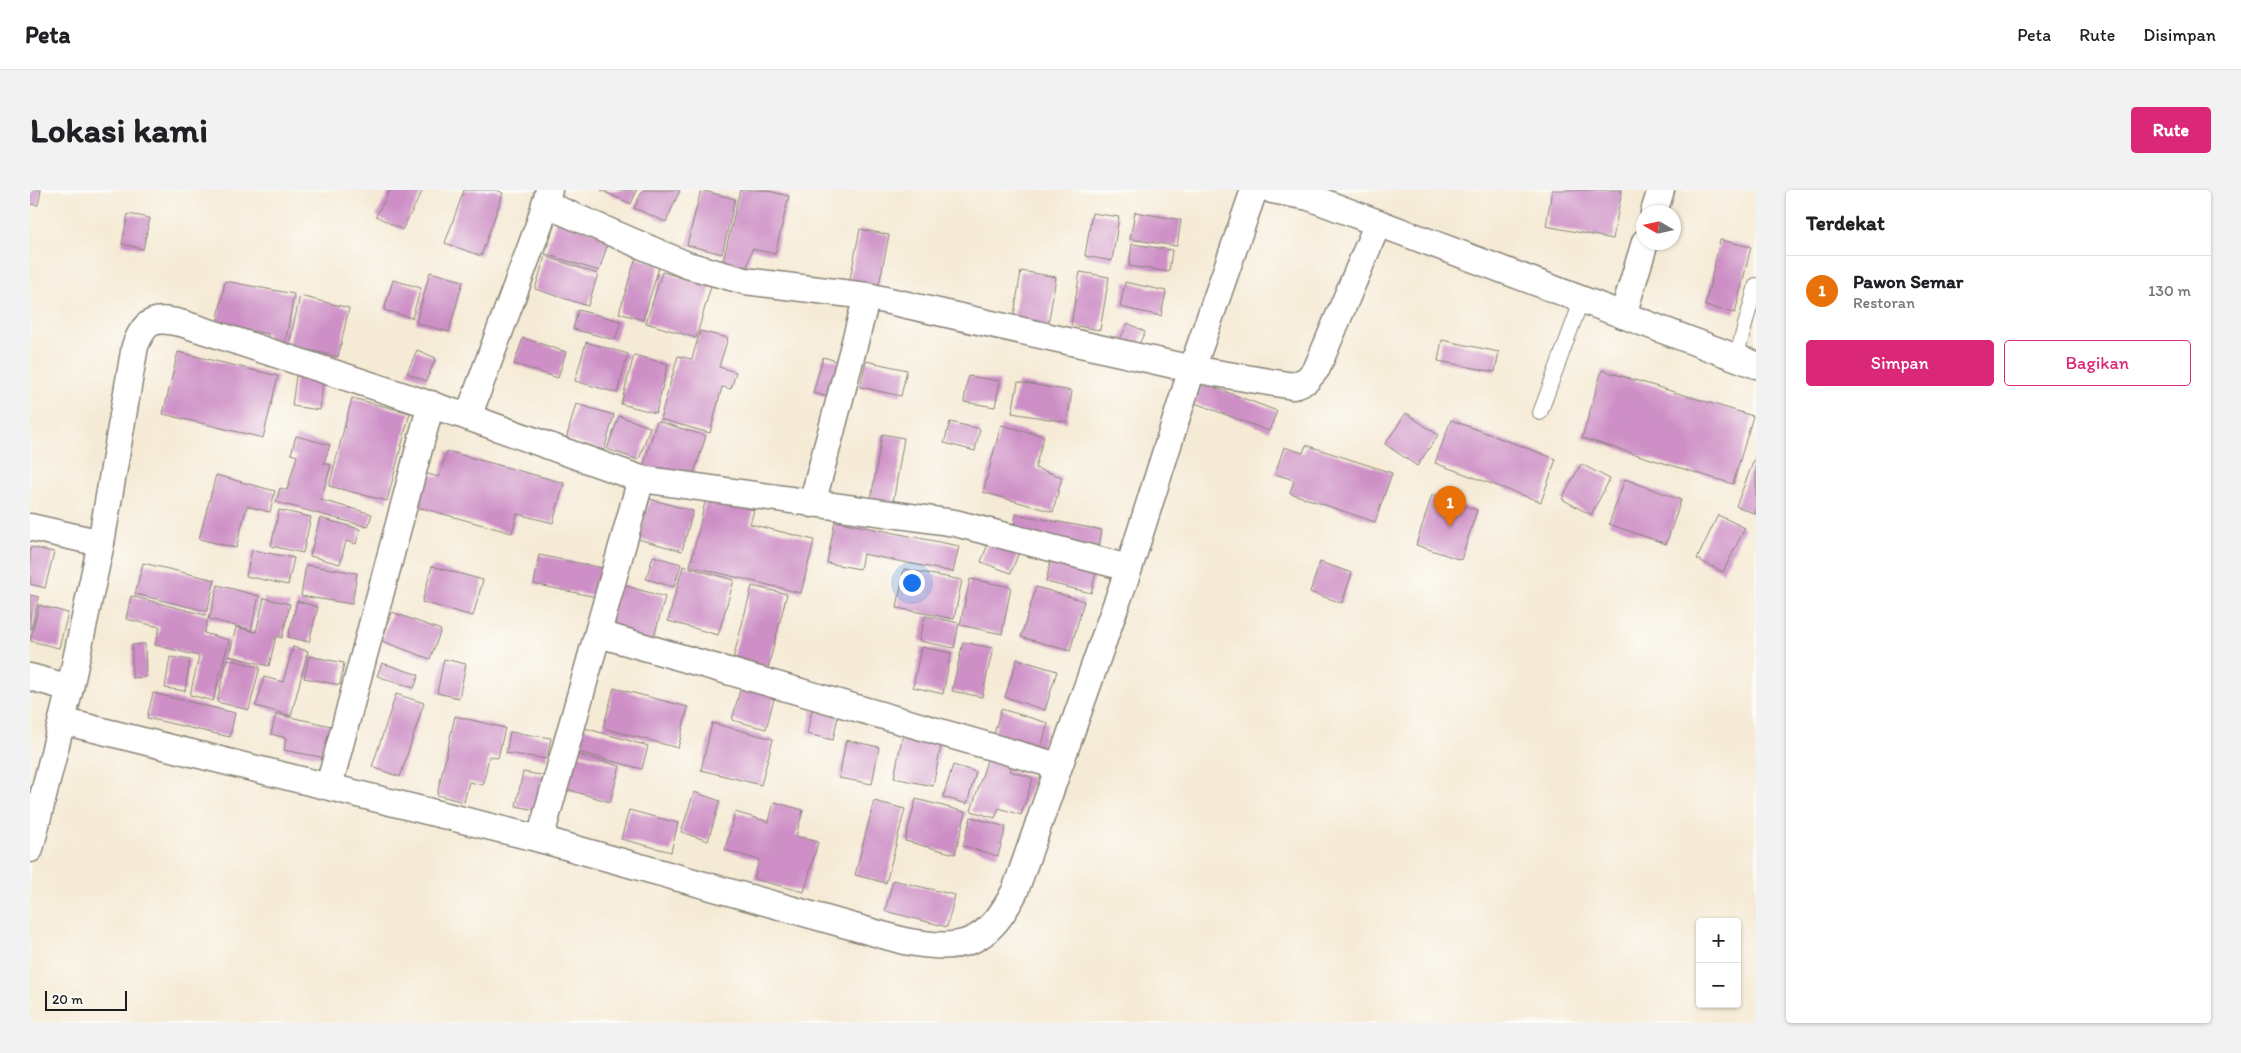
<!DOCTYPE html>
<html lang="id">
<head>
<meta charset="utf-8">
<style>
	:root { --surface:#fff; --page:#f2f2f2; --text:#202124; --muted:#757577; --line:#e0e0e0; --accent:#db2777 }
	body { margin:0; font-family:Itim,sans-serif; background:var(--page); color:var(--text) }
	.controls { position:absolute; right:15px; bottom:15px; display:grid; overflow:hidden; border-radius:5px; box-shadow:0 1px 4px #0004 }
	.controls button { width:45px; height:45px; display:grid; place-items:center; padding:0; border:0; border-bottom:1px solid var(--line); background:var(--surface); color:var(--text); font:25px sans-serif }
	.compass { position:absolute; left:1606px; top:15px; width:45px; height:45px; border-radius:50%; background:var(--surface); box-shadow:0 1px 4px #0004; rotate:279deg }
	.scale { position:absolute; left:15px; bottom:12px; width:82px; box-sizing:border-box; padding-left:5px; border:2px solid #1c1c1c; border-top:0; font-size:14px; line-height:18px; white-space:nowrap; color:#1c1c1c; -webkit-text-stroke:4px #fdfcf7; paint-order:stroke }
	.you { position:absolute; left:881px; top:392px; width:18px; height:18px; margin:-12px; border:4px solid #fff; border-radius:50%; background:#1a73e8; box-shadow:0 0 0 8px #1a73e833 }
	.badge { display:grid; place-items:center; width:32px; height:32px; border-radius:50%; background:var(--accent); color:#fff; font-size:16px; font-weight:700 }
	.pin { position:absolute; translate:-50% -41px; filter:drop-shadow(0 1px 2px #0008) }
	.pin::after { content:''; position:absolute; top:26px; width:18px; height:15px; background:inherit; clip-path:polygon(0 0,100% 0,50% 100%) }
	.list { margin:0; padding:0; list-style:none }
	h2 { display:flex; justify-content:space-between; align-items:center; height:65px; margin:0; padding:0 20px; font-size:21px }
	h2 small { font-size:16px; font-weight:400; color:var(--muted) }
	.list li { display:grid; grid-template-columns:32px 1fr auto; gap:15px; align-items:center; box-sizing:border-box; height:70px; padding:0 20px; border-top:1px solid var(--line) }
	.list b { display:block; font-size:19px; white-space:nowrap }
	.list p { margin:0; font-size:16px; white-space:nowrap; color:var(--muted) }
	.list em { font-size:16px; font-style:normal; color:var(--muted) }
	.actions { display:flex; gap:10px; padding:15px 20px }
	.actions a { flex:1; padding:11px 0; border:1px solid var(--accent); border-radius:5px; text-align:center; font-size:18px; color:var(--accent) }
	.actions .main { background:var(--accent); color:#fff }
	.map { position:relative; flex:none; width:1726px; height:833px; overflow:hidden; border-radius:5px }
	header { display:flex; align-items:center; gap:30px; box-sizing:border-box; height:70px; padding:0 25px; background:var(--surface); border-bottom:1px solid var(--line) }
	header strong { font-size:24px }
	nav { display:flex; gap:28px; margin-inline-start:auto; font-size:18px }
	.intro { display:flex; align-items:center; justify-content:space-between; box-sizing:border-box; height:120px; padding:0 30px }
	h1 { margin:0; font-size:35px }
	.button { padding:12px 22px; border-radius:5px; background:var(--accent); color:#fff; font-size:18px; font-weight:700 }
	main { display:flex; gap:30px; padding:0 30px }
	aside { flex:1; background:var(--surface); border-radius:5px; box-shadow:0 1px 4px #0004 }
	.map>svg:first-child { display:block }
</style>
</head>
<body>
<header>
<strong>Peta</strong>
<nav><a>Peta</a><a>Rute</a><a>Disimpan</a></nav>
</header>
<div class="intro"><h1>Lokasi kami</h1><a class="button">Rute</a></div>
<main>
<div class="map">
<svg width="1726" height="833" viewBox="0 0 1726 833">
	<rect width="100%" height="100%" fill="#fdfcf7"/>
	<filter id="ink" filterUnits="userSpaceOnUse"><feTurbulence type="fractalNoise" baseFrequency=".02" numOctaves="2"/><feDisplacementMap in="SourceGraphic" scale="10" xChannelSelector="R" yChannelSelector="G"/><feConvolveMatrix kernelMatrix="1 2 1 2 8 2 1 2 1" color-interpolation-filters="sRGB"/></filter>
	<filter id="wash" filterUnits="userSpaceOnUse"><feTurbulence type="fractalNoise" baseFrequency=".0096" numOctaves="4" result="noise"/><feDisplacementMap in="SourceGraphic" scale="20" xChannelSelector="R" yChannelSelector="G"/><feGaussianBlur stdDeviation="1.12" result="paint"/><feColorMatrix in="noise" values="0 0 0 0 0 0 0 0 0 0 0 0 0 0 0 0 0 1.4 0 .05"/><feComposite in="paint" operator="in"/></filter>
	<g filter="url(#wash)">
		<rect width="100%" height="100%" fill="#f5ead5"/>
		<g id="blocks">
			<g fill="#cd8fc6">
				<polygon points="0,0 11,0 8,15 0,14"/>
				<polygon points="360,0 393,0 372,40 346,26"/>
				<polygon points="434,0 466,0 473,3 451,66 415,53"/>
				<polygon points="571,0 607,0 601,14"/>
				<polygon points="613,0 650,0 636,32 604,18"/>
				<polygon points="671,0 705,9 692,64 657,55"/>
				<polygon points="710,0 734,0 759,6 745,64 722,59 716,81 692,75"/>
				<polygon points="1522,0 1592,0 1583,49 1516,36"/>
				<polygon points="1105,22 1151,30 1147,56 1100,49"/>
				<polygon points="1062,23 1089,27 1082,71 1055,66"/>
				<polygon points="98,24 120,28 113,59 92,54"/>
				<polygon points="526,30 580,47 569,81 515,64"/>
				<polygon points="830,39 859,45 848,100 819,94"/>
				<polygon points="1690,50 1721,57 1705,123 1675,116"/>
				<polygon points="1102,54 1142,60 1139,82 1099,76"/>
				<polygon points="515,66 568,84 558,116 505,99"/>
				<polygon points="606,67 630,74 613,130 589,123"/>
				<polygon points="991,81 1026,87 1018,136 983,131"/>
				<polygon points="400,82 433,91 419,142 386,133"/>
				<polygon points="632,82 681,96 666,148 616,133"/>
				<polygon points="1050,82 1079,87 1070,140 1041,135"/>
				<polygon points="363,90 391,98 382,128 354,120"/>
				<polygon points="195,91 264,104 254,160 236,157 238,144 187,134"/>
				<polygon points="1095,92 1136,101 1131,126 1090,117"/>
				<polygon points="270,106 319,118 308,167 259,155"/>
				<polygon points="548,120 591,131 585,150 543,139"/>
				<polygon points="1098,133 1115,142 1107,158 1090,149"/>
				<polygon points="670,141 698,148 689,177 706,182 701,199 692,197 680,243 630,229 648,166 662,169"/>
				<polygon points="493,148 536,162 528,188 484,174"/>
				<polygon points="1412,150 1469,162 1465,182 1408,171"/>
				<polygon points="556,152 598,164 587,203 545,191"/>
				<polygon points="387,160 406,168 396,191 377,183"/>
				<polygon points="148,162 248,186 233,248 133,224"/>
				<polygon points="604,165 638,174 626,223 591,214"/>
				<polygon points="793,167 810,172 801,208 783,203"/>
				<polygon points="836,171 877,180 871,206 830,197"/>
				<polygon points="1572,180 1723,226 1703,294 1552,248"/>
				<polygon points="266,186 293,189 290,220 262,216"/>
				<polygon points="938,186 970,191 965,217 934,212"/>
				<polygon points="988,192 1042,201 1037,232 982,223"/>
				<polygon points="1173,193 1247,221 1239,241 1165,213"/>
				<polygon points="322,208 380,223 357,311 299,296"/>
				<polygon points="546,214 584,225 574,260 536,249"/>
				<polygon points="1376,223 1408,245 1387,276 1355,254"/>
				<polygon points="589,226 620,237 609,270 577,259"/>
				<polygon points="1421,230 1526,269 1511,312 1405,273"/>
				<polygon points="627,231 676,246 661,292 613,277"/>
				<polygon points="920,232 950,239 945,261 914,253"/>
				<polygon points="971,235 1014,246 1005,278 1032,287 1023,322 953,302"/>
				<polygon points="852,244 874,248 862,319 840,315"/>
				<polygon points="266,246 300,255 294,273 301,275 291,310 342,324 338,337 246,312 250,298 257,300 267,266 261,264"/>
				<polygon points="1276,255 1362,283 1345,332 1260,303 1264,290 1245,284 1254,257 1273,263"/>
				<polygon points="417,261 534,293 523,333 487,324 482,343 377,314 386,281 409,287"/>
				<polygon points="1726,265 1726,324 1706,316"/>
				<polygon points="1551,274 1580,289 1561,325 1532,309"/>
				<polygon points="186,285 245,301 240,322 217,316 206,358 169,349"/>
				<polygon points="1595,289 1651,310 1636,354 1579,334"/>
				<polygon points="1402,305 1447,320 1431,370 1386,355"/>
				<polygon points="676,308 724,320 720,334 784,350 771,403 660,376"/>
				<polygon points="620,309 663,321 652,361 608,349"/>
				<polygon points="249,320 281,327 273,363 241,356"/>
				<polygon points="986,324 1072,340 1068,363 982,347"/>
				<polygon points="1688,325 1715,338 1693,382 1667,369"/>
				<polygon points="290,328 330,339 326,354 316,351 310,374 280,366"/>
				<polygon points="805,331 929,356 923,382 833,364 830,379 797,373"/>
				<polygon points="960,349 990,359 981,383 951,372"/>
				<polygon points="0,357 24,362 15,398 0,394"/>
				<polygon points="222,360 264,368 258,395 216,386"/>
				<polygon points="1022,364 1068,374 1061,403 1016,392"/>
				<polygon points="509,365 577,379 571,408 504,394"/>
				<polygon points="623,366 651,374 644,397 616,389"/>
				<polygon points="1290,372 1322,383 1312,413 1280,402"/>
				<polygon points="113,373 185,390 177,421 105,404"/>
				<polygon points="276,375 327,383 322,414 271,406"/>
				<polygon points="402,376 453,390 443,426 392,412"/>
				<polygon points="653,376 704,390 688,445 638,431"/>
				<polygon points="874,379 932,390 924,429 867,418"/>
				<polygon points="940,389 981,397 972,444 930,435"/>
				<polygon points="586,393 635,407 622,454 572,440"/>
				<polygon points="188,395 229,406 221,440 179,429"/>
				<polygon points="722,396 757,404 738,478 703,469"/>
				<polygon points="1006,397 1054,411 1040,461 991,447"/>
				<polygon points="0,405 9,407 1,439 0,439"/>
				<polygon points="101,406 179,426 174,443 199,450 183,511 160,505 169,466 125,455 130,437 96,429"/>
				<polygon points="234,408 260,414 252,448 246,446 239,476 199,466 206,437 226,442"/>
				<polygon points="267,411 288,417 279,452 258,447"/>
				<polygon points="9,415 38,423 29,458 0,451"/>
				<polygon points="362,422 411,440 400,469 352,451"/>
				<polygon points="895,426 929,433 924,458 889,451"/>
				<polygon points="933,452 963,458 952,507 922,501"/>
				<polygon points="115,454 116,487 102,488 102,455"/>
				<polygon points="263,457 278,461 261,526 226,516 234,487 253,492"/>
				<polygon points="891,457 921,463 913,504 883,497"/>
				<polygon points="279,466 314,473 310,495 274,488"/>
				<polygon points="140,467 160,470 155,501 135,498"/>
				<polygon points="197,469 230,477 219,520 187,512"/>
				<polygon points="414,469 436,474 429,508 407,503"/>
				<polygon points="987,469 1027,481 1015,520 975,507"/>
				<polygon points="352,473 389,485 384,498 347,486"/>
				<polygon points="711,496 745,505 736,539 702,530"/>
				<polygon points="584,498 658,517 648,558 573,538"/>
				<polygon points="123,503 205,523 200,547 117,528"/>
				<polygon points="366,504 394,513 370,587 342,577"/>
				<polygon points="971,519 1018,533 1011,558 964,544"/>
				<polygon points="782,520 808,526 803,550 777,544"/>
				<polygon points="246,524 301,536 295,568 254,560 256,548 241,544"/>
				<polygon points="425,526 475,538 468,568 459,566 453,595 439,592 434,612 407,605"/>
				<polygon points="682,533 743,549 731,595 671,580"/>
				<polygon points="551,537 618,556 612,579 544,561"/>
				<polygon points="874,538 913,546 903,596 864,588"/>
				<polygon points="480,542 521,548 517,569 476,563"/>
				<polygon points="816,550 849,557 842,594 809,588"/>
				<polygon points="546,564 590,576 580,612 536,599"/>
				<polygon points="959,564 983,572 980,581 1003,588 991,625 969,618 965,628 941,621"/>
				<polygon points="923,575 946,582 937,614 913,607"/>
				<polygon points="493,582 522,587 515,622 486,616"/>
				<polygon points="664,602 690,611 678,651 651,642"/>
				<polygon points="886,609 936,622 925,664 875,651"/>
				<polygon points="844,611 875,619 856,693 825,685"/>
				<polygon points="744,612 773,620 766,646 788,652 774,702 724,689 729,670 695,660 705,622 739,632"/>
				<polygon points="599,620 648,633 641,662 591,649"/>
				<polygon points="941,627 976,637 968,666 933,656"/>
				<polygon points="863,690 925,705 917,737 855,721"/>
			</g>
		</g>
	</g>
	<g filter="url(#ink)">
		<use href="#blocks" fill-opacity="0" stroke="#888378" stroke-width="1"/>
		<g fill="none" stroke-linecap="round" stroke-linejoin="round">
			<g stroke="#888378" stroke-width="16">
				<g id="lane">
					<polyline points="1706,168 1726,95"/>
					<polyline points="1510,223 1552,109"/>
				</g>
			</g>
			<g stroke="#888378" stroke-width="29">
				<g id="street">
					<polyline points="1242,0 1279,7 1726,175"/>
					<polyline points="515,14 657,75 715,91 837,106 1162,179 1263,196 1277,190 1287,178 1348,33"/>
					<polyline points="1624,22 1631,0"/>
					<polyline points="1593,125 1615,52"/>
					<polyline points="438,227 510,32 519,0"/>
					<polyline points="782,314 837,106"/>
					<polyline points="0,337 71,353"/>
					<polyline points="569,444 1028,576"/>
					<polyline points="0,487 40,498"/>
					<path d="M32,531L510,649L874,751C933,762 957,755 985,701L1099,378L1162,179L1224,0"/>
					<polyline points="299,596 401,214"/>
					<polyline points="510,649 611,289"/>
					<path d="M0,659L40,498L71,353L105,156C116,128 126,127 154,134L438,227L611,289L925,333L1099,378"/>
				</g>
			</g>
			<use href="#lane" stroke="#fff" stroke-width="14"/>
			<use href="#street" stroke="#fff" stroke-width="26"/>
		</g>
	</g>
</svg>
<div class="controls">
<button>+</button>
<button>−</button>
</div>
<svg class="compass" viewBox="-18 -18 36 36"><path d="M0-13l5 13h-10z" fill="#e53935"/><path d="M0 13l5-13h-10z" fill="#757577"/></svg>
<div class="scale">20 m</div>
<div class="you"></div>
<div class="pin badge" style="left:1420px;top:337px;background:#e8710a">1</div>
</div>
<aside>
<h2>Terdekat<small></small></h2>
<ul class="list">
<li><span class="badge" style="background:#e8710a">1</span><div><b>Pawon Semar</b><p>Restoran</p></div><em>130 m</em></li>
</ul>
<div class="actions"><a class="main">Simpan</a><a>Bagikan</a></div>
</aside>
</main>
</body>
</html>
